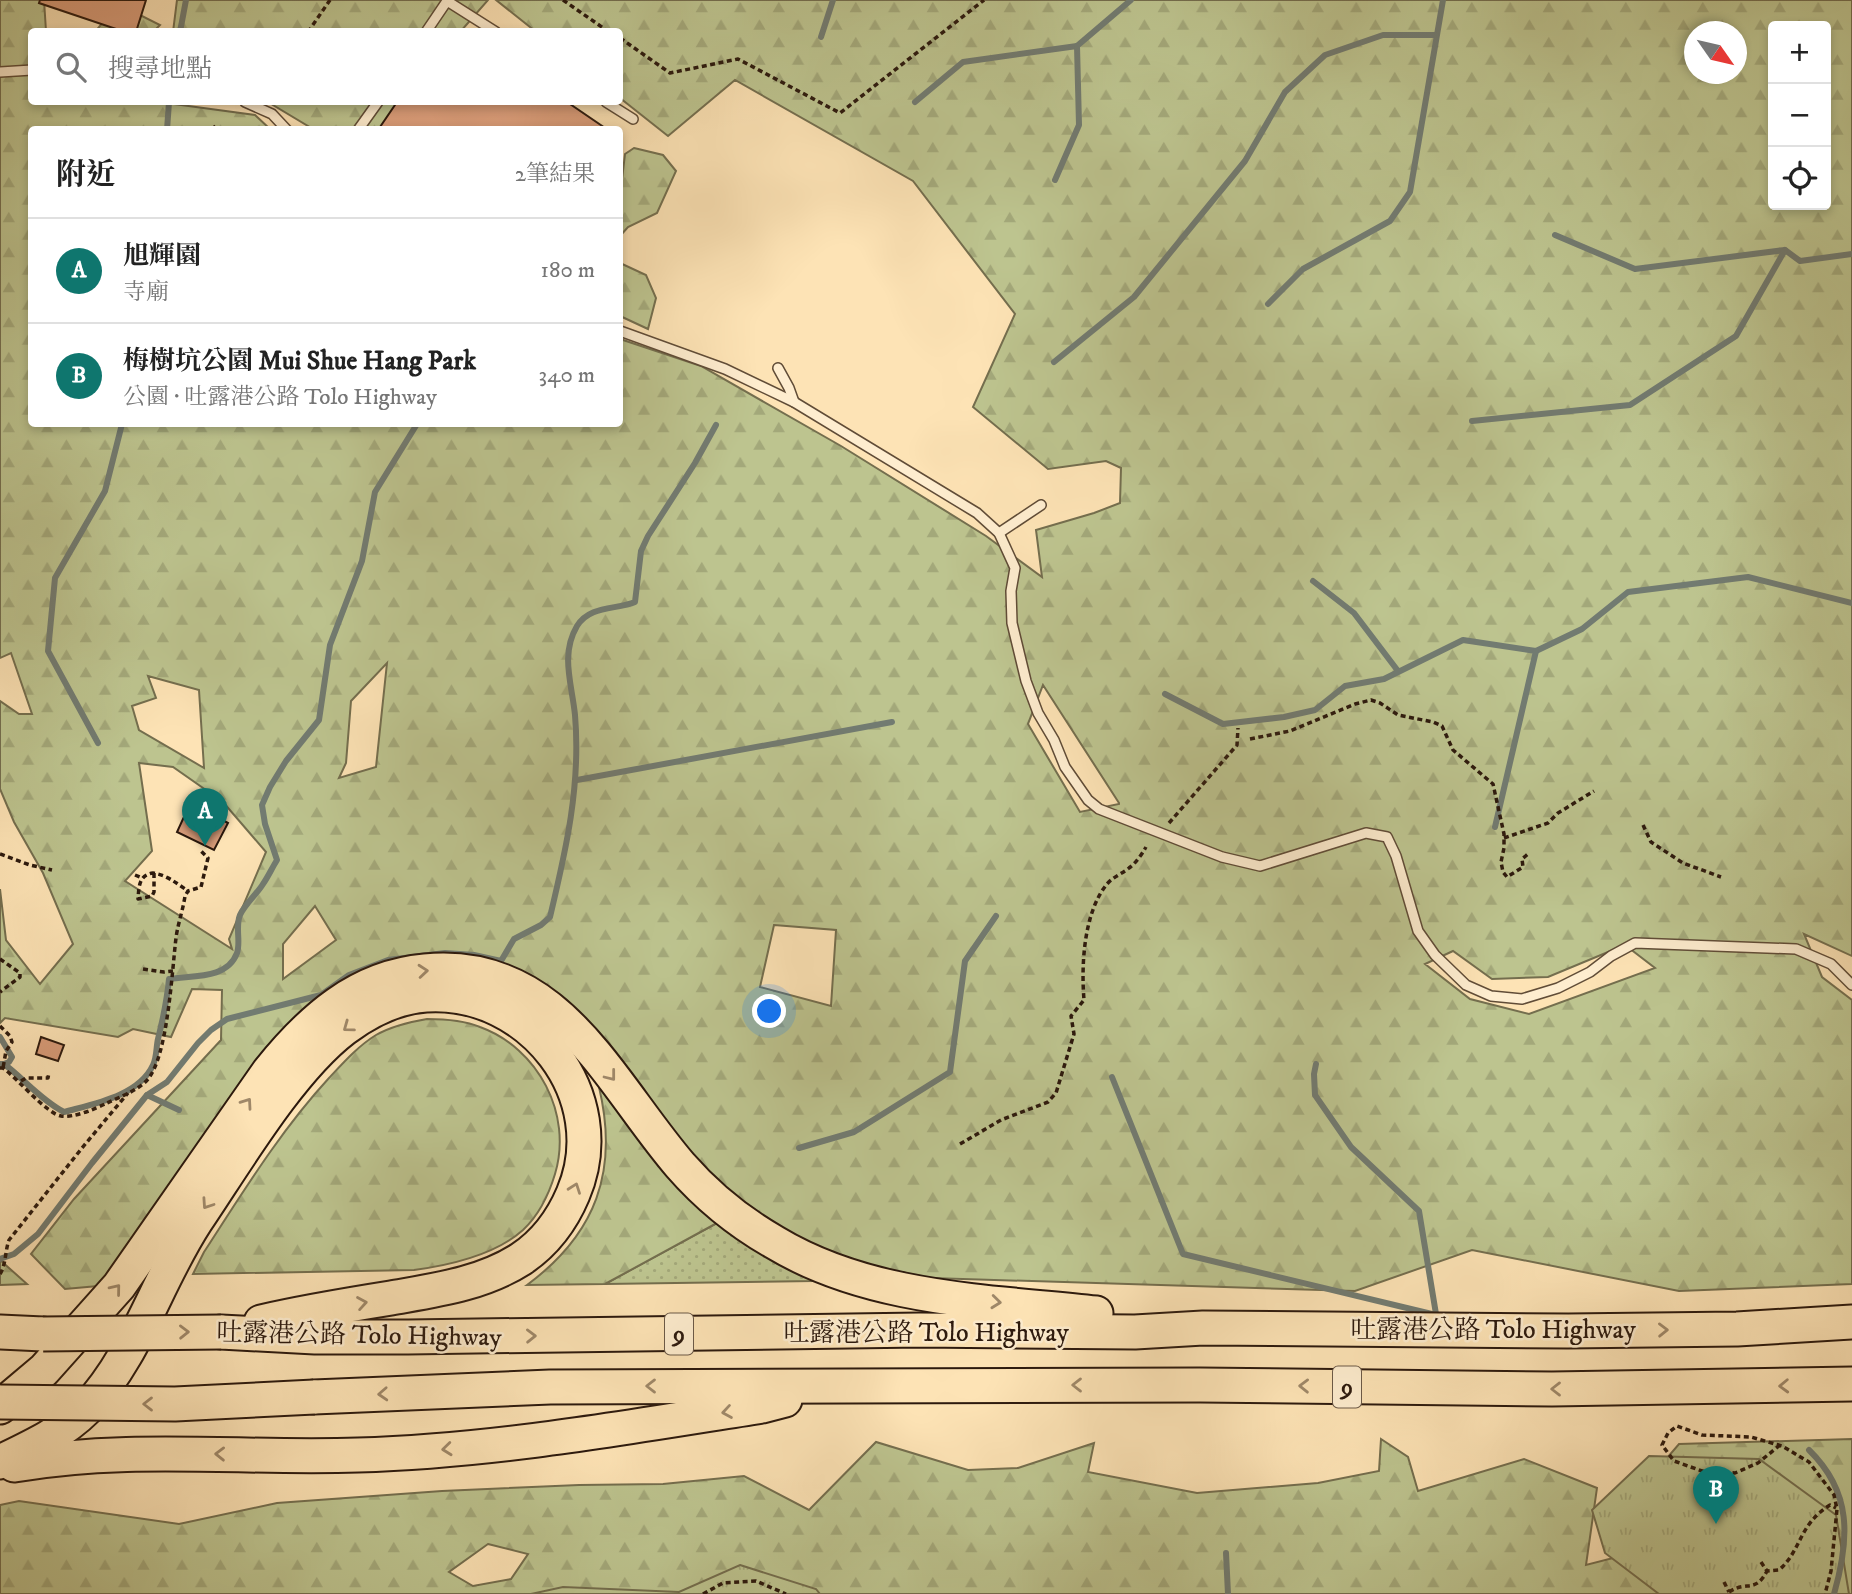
<!DOCTYPE html>
<html lang="zh-TW">
<head>
<meta charset="utf-8">
<style>
	:root { --surface:#fff; --page:#f2f2f2; --text:#222; --muted:#767676; --line:#e0e0e0; --accent:#0f766e }
	body { margin:0; font-family:"IM FELL DW Pica","Noto Serif TC",serif; background:var(--page); color:var(--text) }
	.controls { position:absolute; right:21px; top:21px; display:grid; overflow:hidden; border-radius:7px; box-shadow:0 4px 10px #0003 }
	.controls button { width:63px; height:63px; display:grid; place-items:center; padding:0; border:0; border-bottom:2px solid var(--line); background:var(--surface); color:var(--text); font:35px sans-serif }
	.compass { position:absolute; left:1684px; top:21px; width:63px; height:63px; border-radius:50%; background:var(--surface); box-shadow:0 4px 10px #0003; rotate:124deg }
	.you { position:absolute; left:770px; top:1012px; width:24px; height:24px; margin:-18px; border:5px solid #fff; border-radius:50%; background:#1a73e8; box-shadow:0 0 0 10px #1a73e833 }
	.badge { display:grid; place-items:center; width:46px; height:46px; border-radius:50%; background:var(--accent); color:#fff; font-size:23px; font-weight:700 }
	.pin { position:absolute; translate:-50% -58px; filter:drop-shadow(0 2px 4px #0008) }
	.pin::after { content:''; position:absolute; top:37px; width:24px; height:21px; background:inherit; clip-path:polygon(0 0,100% 0,50% 100%) }
	.list { margin:0; padding:0; list-style:none }
	h2 { display:flex; justify-content:space-between; align-items:center; height:91px; margin:0; padding:0 28px; font-size:30px }
	h2 small { font-size:23px; font-weight:400; color:var(--muted) }
	.list li { display:grid; grid-template-columns:46px 1fr auto; gap:21px; align-items:center; box-sizing:border-box; height:105px; padding:0 28px; border-top:2px solid var(--line) }
	.list b { display:block; font-size:26px; white-space:nowrap }
	.list p { margin:0; font-size:23px; white-space:nowrap; color:var(--muted) }
	.list em { font-size:23px; font-style:normal; color:var(--muted) }
	.icon { flex:none; width:38px; height:38px; fill:none; stroke:currentColor; stroke-width:2; stroke-linecap:round; stroke-linejoin:round }
	.map { position:relative; flex:none; width:1852px; height:1594px; overflow:hidden }
	.search { position:absolute; background:var(--surface); box-shadow:0 4px 10px #0003; left:28px; top:28px; width:595px; height:77px; display:flex; align-items:center; gap:18px; box-sizing:border-box; padding:0 24px; border-radius:7px; color:var(--muted); font-size:26px }
	.panel { position:absolute; background:var(--surface); box-shadow:0 4px 10px #0003; left:28px; top:126px; width:595px; height:301px; border-radius:7px }
	.map>svg:first-child { display:block }
</style>
</head>
<body>
<div class="map">
<svg width="1852" height="1594" viewBox="0 0 1852 1594">
	<defs>
		<pattern id="grass-dots" width="8" height="8" patternUnits="userSpaceOnUse" patternTransform="scale(1.75)"><rect width="8" height="8" fill="#bdc48f"/><path d="M2 2h.1M6 6h.1" fill="none" stroke="#a3a87a" stroke-width="1.8" stroke-linecap="round"/></pattern>
		<pattern id="forest-firs" width="22" height="20" patternUnits="userSpaceOnUse" patternTransform="scale(1.75)"><rect width="22" height="20" fill="#bdc48f"/><path d="M5 1l3.5 6h-7zM16 11l3.5 6h-7z" fill="#a3a87a"/></pattern>
		<pattern id="park-tufts" width="24" height="20" patternUnits="userSpaceOnUse" patternTransform="scale(1.75)"><rect width="24" height="20" fill="#bdc48f"/><path d="M3 7l-1-3M5 7V3M7 7l1-3M15 17l-1-3M17 17v-4M19 17l1-3" fill="none" stroke="#a3a87a"/></pattern>
	</defs>
	<rect width="100%" height="100%" fill="#fde3b5"/>
	<filter id="stains"><feTurbulence type="fractalNoise" baseFrequency=".00286" numOctaves="4"/><feColorMatrix values="0 0 0 0 .2 0 0 0 0 .09 0 0 0 0 .02 0 0 0 .5 -.17"/></filter>
	<radialGradient id="worn" r=".72"><stop offset=".6" stop-color="#630" stop-opacity="0"/><stop offset="1" stop-color="#630" stop-opacity=".3"/></radialGradient>
	<polygon fill="url(#grass-dots)" stroke="#746e4e" stroke-width="2" points="717,1223 754,1249 814,1281 605,1284"/>
	<g fill="url(#forest-firs)" stroke="#746e4e" stroke-width="2" fill-rule="evenodd">
		<path d="M0,0H44L46,31L32,32V102H159L255,115L270,129L32,130V424H620V339L701,366L841,446L986,536L1042,577L1036,530L1094,513L1120,503L1121,468L1106,461L1048,469L973,407L1015,314L913,181L735,80L668,136L620,98V32L535,31L496,0H1852V956L1804,934L1822,977L1852,1000V1284L1679,1291L1472,1250L1355,1291L931,1278C912,1275 892,1272 873,1268C823,1255 773,1227 733,1195C632,1111 592,951 437,954C375,955 327,986 284,1029L98,1286L65,1289L31,1254L74,1199L221,1040L222,990L192,989L171,1037L133,1029L118,1037L5,1018L0,1023V889L6,940L40,984L73,944L43,873L14,822L0,789V701L19,714H32L11,653L0,658ZM1773,26H1826V205H1773ZM1694,32H1736V74H1694ZM387,663L376,767L339,778L346,763L351,701ZM148,676L199,690L204,768L139,730L132,706L156,698ZM1043,685L1119,803V804L1080,812L1028,724ZM139,763L173,767L223,802L266,852L229,939L232,949L125,881L152,851ZM315,906L336,940L283,979V944ZM774,925L836,930L831,1006L760,987ZM1625,945L1655,968L1529,1014L1470,999L1425,964L1453,951L1492,979L1548,977Z"/>
		<polygon points="177,0 488,0 461,31 173,32"/>
		<polygon points="118,4 160,25 154,31 95,32"/>
		<polygon points="268,102 402,102 378,130 313,129"/>
		<polygon points="634,148 663,155 676,171 657,213 628,227 620,236 620,197 625,154"/>
		<polygon points="620,263 646,275 656,298 648,329 620,316"/>
		<path d="M427,1019C445,1019 463,1020 480,1027C538,1048 573,1114 555,1174C549,1194 539,1215 523,1230C495,1255 451,1265 414,1270L193,1274L204,1252C243,1192 281,1130 329,1078C343,1063 358,1046 376,1035C392,1026 409,1022 427,1019Z"/>
		<path d="M599,1087L654,1158L717,1223L605,1284L527,1285C596,1234 619,1171 599,1087Z"/>
		<polygon points="0,1260 27,1284 0,1285"/>
		<path d="M1381,1439L1408,1457L1418,1491L1524,1459L1597,1488L1586,1565L1652,1548L1631,1500L1679,1444L1852,1439V1594H0V1505L19,1501L179,1524L277,1503L442,1491L579,1485L663,1484L744,1476L809,1510L876,1442L968,1470L1018,1468L1094,1443L1088,1472L1197,1493L1318,1483L1379,1471ZM488,1544L528,1554L511,1579L473,1586L449,1572Z"/>
	</g>
	<g fill="url(#park-tufts)" stroke="#746e4e" stroke-width="2">
		<polygon points="1649,1456 1759,1459 1836,1515 1849,1594 1659,1594 1605,1553 1592,1510"/>
		<polygon points="740,1565 816,1589 820,1594 531,1594 563,1587 679,1592"/>
	</g>
	<g fill="none" stroke-linecap="round" stroke-linejoin="round">
		<g stroke="#727b71" stroke-width="6">
			<polyline points="180,32 186,0"/>
			<polyline points="821,37 833,0"/>
			<polyline points="915,102 963,62 1077,46"/>
			<polyline points="167,130 169,102"/>
			<polyline points="1055,180 1079,125 1077,46 1131,0"/>
			<polyline points="1555,235 1635,269 1785,250 1800,261 1852,254"/>
			<polyline points="1268,304 1303,269 1390,221 1410,192 1443,0"/>
			<polyline points="1054,362 1134,297 1245,161 1285,92 1325,55 1383,35 1436,35"/>
			<polyline points="1472,421 1630,405 1736,336 1785,250"/>
			<polyline points="1313,581 1354,613 1398,671"/>
			<polyline points="1165,694 1223,724 1284,717 1315,710 1345,686 1384,679 1463,640 1536,651 1582,629 1628,592 1748,577 1852,603"/>
			<polyline points="98,743 48,651 55,578 105,491 122,424"/>
			<polyline points="577,780 892,722"/>
			<polyline points="1495,827 1536,651"/>
			<polyline points="0,1037 12,1057 9,1062 4,1064"/>
			<path d="M0,1064H4C24,1079 41,1100 64,1112C93,1104 139,1096 153,1065C157,1057 156,1047 158,1039C163,1019 167,1000 169,979C191,975 227,980 237,953C241,942 235,927 240,915C245,904 257,894 263,884C268,877 272,868 277,860L265,824L262,805L270,787L286,761L319,720L330,645L362,561L375,492L417,424"/>
			<polyline points="1316,1064 1314,1074 1315,1095 1351,1147 1419,1211 1436,1314"/>
			<polyline points="1112,1077 1183,1254 1436,1315"/>
			<polyline points="147,1095 179,1110"/>
			<polyline points="799,1148 854,1132 950,1072 965,961 996,916"/>
			<path d="M0,1259L14,1254L38,1234L92,1163L147,1095L167,1082L198,1043L211,1030L227,1019L321,995L349,975L388,960L445,953L474,955L501,961L514,939L541,925L550,917C566,850 581,785 575,715C572,684 560,655 577,626C590,605 616,610 635,602L641,551L648,536L695,463L716,425"/>
			<path d="M1809,1450C1852,1492 1850,1538 1834,1594"/>
			<polyline points="1226,1553 1228,1594"/>
		</g>
	</g>
	<g fill="#d99c79" stroke="#2c190d" stroke-width="2">
		<polygon points="40,0 146,0 136,32 125,32 39,3"/>
		<polygon points="397,102 567,102 608,130 378,130"/>
		<polygon points="194,795 212,804 208,812 228,823 214,850 177,832"/>
		<polygon points="41,1037 64,1045 58,1061 36,1054"/>
	</g>
	<g fill="none" stroke-linecap="round" stroke-linejoin="round">
		<g stroke="#604c37" stroke-width="12">
			<g id="lane">
				<polyline points="426,32 447,1 496,32"/>
				<polyline points="0,72 32,70"/>
				<polyline points="245,102 272,114 287,130"/>
				<polyline points="606,102 633,119"/>
				<polyline points="358,130 378,102"/>
				<polyline points="620,331 725,369 794,402 977,513 999,533 1015,568 1011,591 1012,623 1026,681 1038,713 1054,740 1065,767 1088,800 1099,809 1222,857 1260,866 1366,833 1387,837 1396,856 1418,931 1435,955 1466,985 1491,996 1522,999 1558,988 1590,972 1611,956 1635,943 1796,949 1831,964 1852,985"/>
				<polyline points="778,368 789,388 794,402"/>
				<polyline points="999,533 1041,505"/>
			</g>
		</g>
		<g stroke="#2c190d" stroke-width="37">
			<g id="highway">
				<polyline points="0,1332 43,1334"/>
				<polyline points="221,1332 315,1337 408,1337 920,1330 1135,1332 1203,1328 1568,1331 1737,1329 1852,1322"/>
				<polyline points="314,1397 550,1387 1200,1385 1552,1389 1852,1384"/>
				<path d="M0,1407L44,1370L119,1286L269,1071C310,1020 357,977 425,971C557,958 608,1081 680,1165C707,1196 739,1222 774,1242C870,1300 987,1301 1096,1313"/>
				<path d="M0,1462C31,1447 62,1433 86,1409C137,1355 156,1282 196,1221C236,1162 289,1071 344,1029C368,1011 396,997 426,995C530,988 615,1096 573,1194C562,1220 545,1243 521,1259C482,1284 436,1290 391,1298C347,1305 304,1312 261,1322"/>
				<path d="M14,1465C130,1445 242,1459 358,1455C494,1451 628,1427 762,1406L785,1400"/>
			</g>
		</g>
		<g stroke="#2c190d" stroke-width="3.5" stroke-dasharray="5 3.5" stroke-linecap="butt">
			<polyline points="563,0 609,32"/>
			<polyline points="308,32 330,0"/>
			<polyline points="620,38 670,73 738,59 840,113 984,0"/>
			<polyline points="213,126 217,130"/>
			<polyline points="1250,739 1290,731 1355,704 1371,700 1380,703 1398,715 1433,722 1442,726 1453,750 1493,784 1504,834 1504,848 1501,862 1503,872 1507,877 1523,867 1522,859 1528,854"/>
			<polyline points="1169,823 1237,745 1238,728"/>
			<polyline points="1643,825 1651,842 1683,863 1721,877"/>
			<polyline points="1504,838 1548,823 1558,813 1594,791"/>
			<polyline points="0,854 30,865 52,870"/>
			<path d="M154,873V892L152,896L138,899C139,886 139,875 153,873C167,875 176,883 188,891"/>
			<polyline points="135,875 142,878"/>
			<polyline points="0,959 20,973 20,977 0,992"/>
			<polyline points="143,969 164,972 173,971"/>
			<polyline points="0,1026 10,1036 12,1042 6,1051 3,1068"/>
			<path d="M0,1068H3C17,1078 47,1114 61,1116C74,1118 95,1109 107,1103C120,1097 139,1090 148,1079C168,1055 172,970 176,938C178,923 183,910 185,896L188,891L201,887L208,858L201,851"/>
			<polyline points="21,1081 26,1078 48,1078 49,1072"/>
			<path d="M960,1144L1001,1120L1048,1102L1056,1093L1074,1034L1071,1016L1084,1000C1081,964 1084,912 1107,884C1114,876 1122,874 1129,868C1136,863 1142,854 1146,847"/>
			<path d="M0,1274C6,1265 5,1251 9,1240L82,1148L128,1093"/>
			<polyline points="1780,1445 1758,1463 1735,1473 1702,1471 1674,1461 1662,1445 1668,1433 1677,1426 1702,1435 1751,1437 1782,1446 1809,1462 1834,1495 1837,1509 1831,1571 1825,1594"/>
			<path d="M1761,1562L1767,1571L1779,1570C1802,1550 1798,1525 1830,1505L1836,1508"/>
			<polyline points="1724,1582 1729,1592"/>
			<path d="M1729,1592C1747,1580 1755,1594 1767,1571"/>
			<polyline points="703,1594 723,1583 756,1581 786,1594"/>
		</g>
		<use href="#lane" stroke="#feedcf" stroke-width="9"/>
		<use href="#highway" stroke="#fde3b5" stroke-width="33"/>
		<g stroke="#2c190d" stroke-width="37" stroke-linecap="butt">
			<g id="highway-bridge">
				<polyline points="43,1334 221,1332"/>
				<polyline points="0,1402 175,1404 314,1397"/>
			</g>
		</g>
		<use href="#highway-bridge" stroke="#fde3b5" stroke-width="33"/>
	</g>
	<defs><path id="oneway-chevron" d="M-2-3.5L2.5 0L-2 3.5" fill="none" stroke-width="1.6" stroke-linecap="round" stroke-linejoin="round" transform="scale(1.75)"/></defs>
	<g stroke="#9f8869">
		<use href="#oneway-chevron" transform="translate(423 971) rotate(-5)"/>
		<use href="#oneway-chevron" transform="translate(348 1027) rotate(144)"/>
		<use href="#oneway-chevron" transform="translate(611 1076) rotate(52)"/>
		<use href="#oneway-chevron" transform="translate(247 1103) rotate(-55)"/>
		<use href="#oneway-chevron" transform="translate(575 1188) rotate(-70)"/>
		<use href="#oneway-chevron" transform="translate(207 1204) rotate(124)"/>
		<use href="#oneway-chevron" transform="translate(116 1289) rotate(-51)"/>
		<use href="#oneway-chevron" transform="translate(996 1302) rotate(6)"/>
		<use href="#oneway-chevron" transform="translate(362 1303) rotate(-10)"/>
		<use href="#oneway-chevron" transform="translate(1663 1330) rotate(-1)"/>
		<use href="#oneway-chevron" transform="translate(184 1332) rotate(-1)"/>
		<use href="#oneway-chevron" transform="translate(531 1336) rotate(-1)"/>
		<use href="#oneway-chevron" transform="translate(1077 1385) rotate(180)"/>
		<use href="#oneway-chevron" transform="translate(651 1386) rotate(180)"/>
		<use href="#oneway-chevron" transform="translate(1304 1386) rotate(-179)"/>
		<use href="#oneway-chevron" transform="translate(1784 1386) rotate(178)"/>
		<use href="#oneway-chevron" transform="translate(1556 1389) rotate(180)"/>
		<use href="#oneway-chevron" transform="translate(383 1394) rotate(177)"/>
		<use href="#oneway-chevron" transform="translate(148 1404) rotate(-180)"/>
		<use href="#oneway-chevron" transform="translate(727 1412) rotate(171)"/>
		<use href="#oneway-chevron" transform="translate(447 1449) rotate(174)"/>
		<use href="#oneway-chevron" transform="translate(220 1454) rotate(-179)"/>
	</g>
	<g text-anchor="middle" stroke-width="5" stroke-linejoin="round" paint-order="stroke">
		<g fill="#feedcf" stroke="#6b5947" stroke-width="2">
			<rect x="665" y="1313.5" width="28" height="41" rx="5"/>
			<rect x="1333" y="1366.5" width="28" height="41" rx="5"/>
		</g>
		<g font-size="24" font-weight="bold" fill="#2c190d">
			<text x="679" y="1342">9</text>
			<text x="1347" y="1395">9</text>
		</g>
		<g font-size="26" fill="#2c190d" stroke="#feedcf">
			<text x="1493" y="1338">吐露港公路 Tolo Highway</text>
			<text x="926" y="1341">吐露港公路 Tolo Highway</text>
			<text transform="translate(359 1334) rotate(1)" y="9">吐露港公路 Tolo Highway</text>
		</g>
	</g>
	<rect width="100%" height="100%" filter="url(#stains)"/>
	<rect width="100%" height="100%" fill="url(#worn)"/>
</svg>
<div class="controls">
<button>+</button>
<button>−</button>
<button><svg class="icon" aria-label="locate" viewBox="0 0 24 24"><circle cx="12" cy="12" r="6"/><path d="M12 2v4M12 18v4M2 12h4M18 12h4"/></svg></button>
</div>
<svg class="compass" viewBox="-18 -18 36 36"><path d="M0-13l5 13h-10z" fill="#e53935"/><path d="M0 13l5-13h-10z" fill="#767676"/></svg>
<div class="you"></div>
<div class="pin badge" style="left:205px;top:846px">A</div>
<div class="pin badge" style="left:1716px;top:1524px">B</div>
<div class="search"><svg class="icon" aria-label="search" viewBox="0 0 24 24"><circle cx="10" cy="10" r="6"/><path d="M15 15l6 6"/></svg>搜尋地點</div>
<section class="panel">
<h2>附近<small>2筆結果</small></h2>
<ul class="list">
<li><span class="badge">A</span><div><b>旭輝園</b><p>寺廟</p></div><em>180 m</em></li>
<li><span class="badge">B</span><div><b>梅樹坑公園 Mui Shue Hang Park</b><p>公園 · 吐露港公路 Tolo Highway</p></div><em>340 m</em></li>
</ul>
</section>
</div>
</body>
</html>
